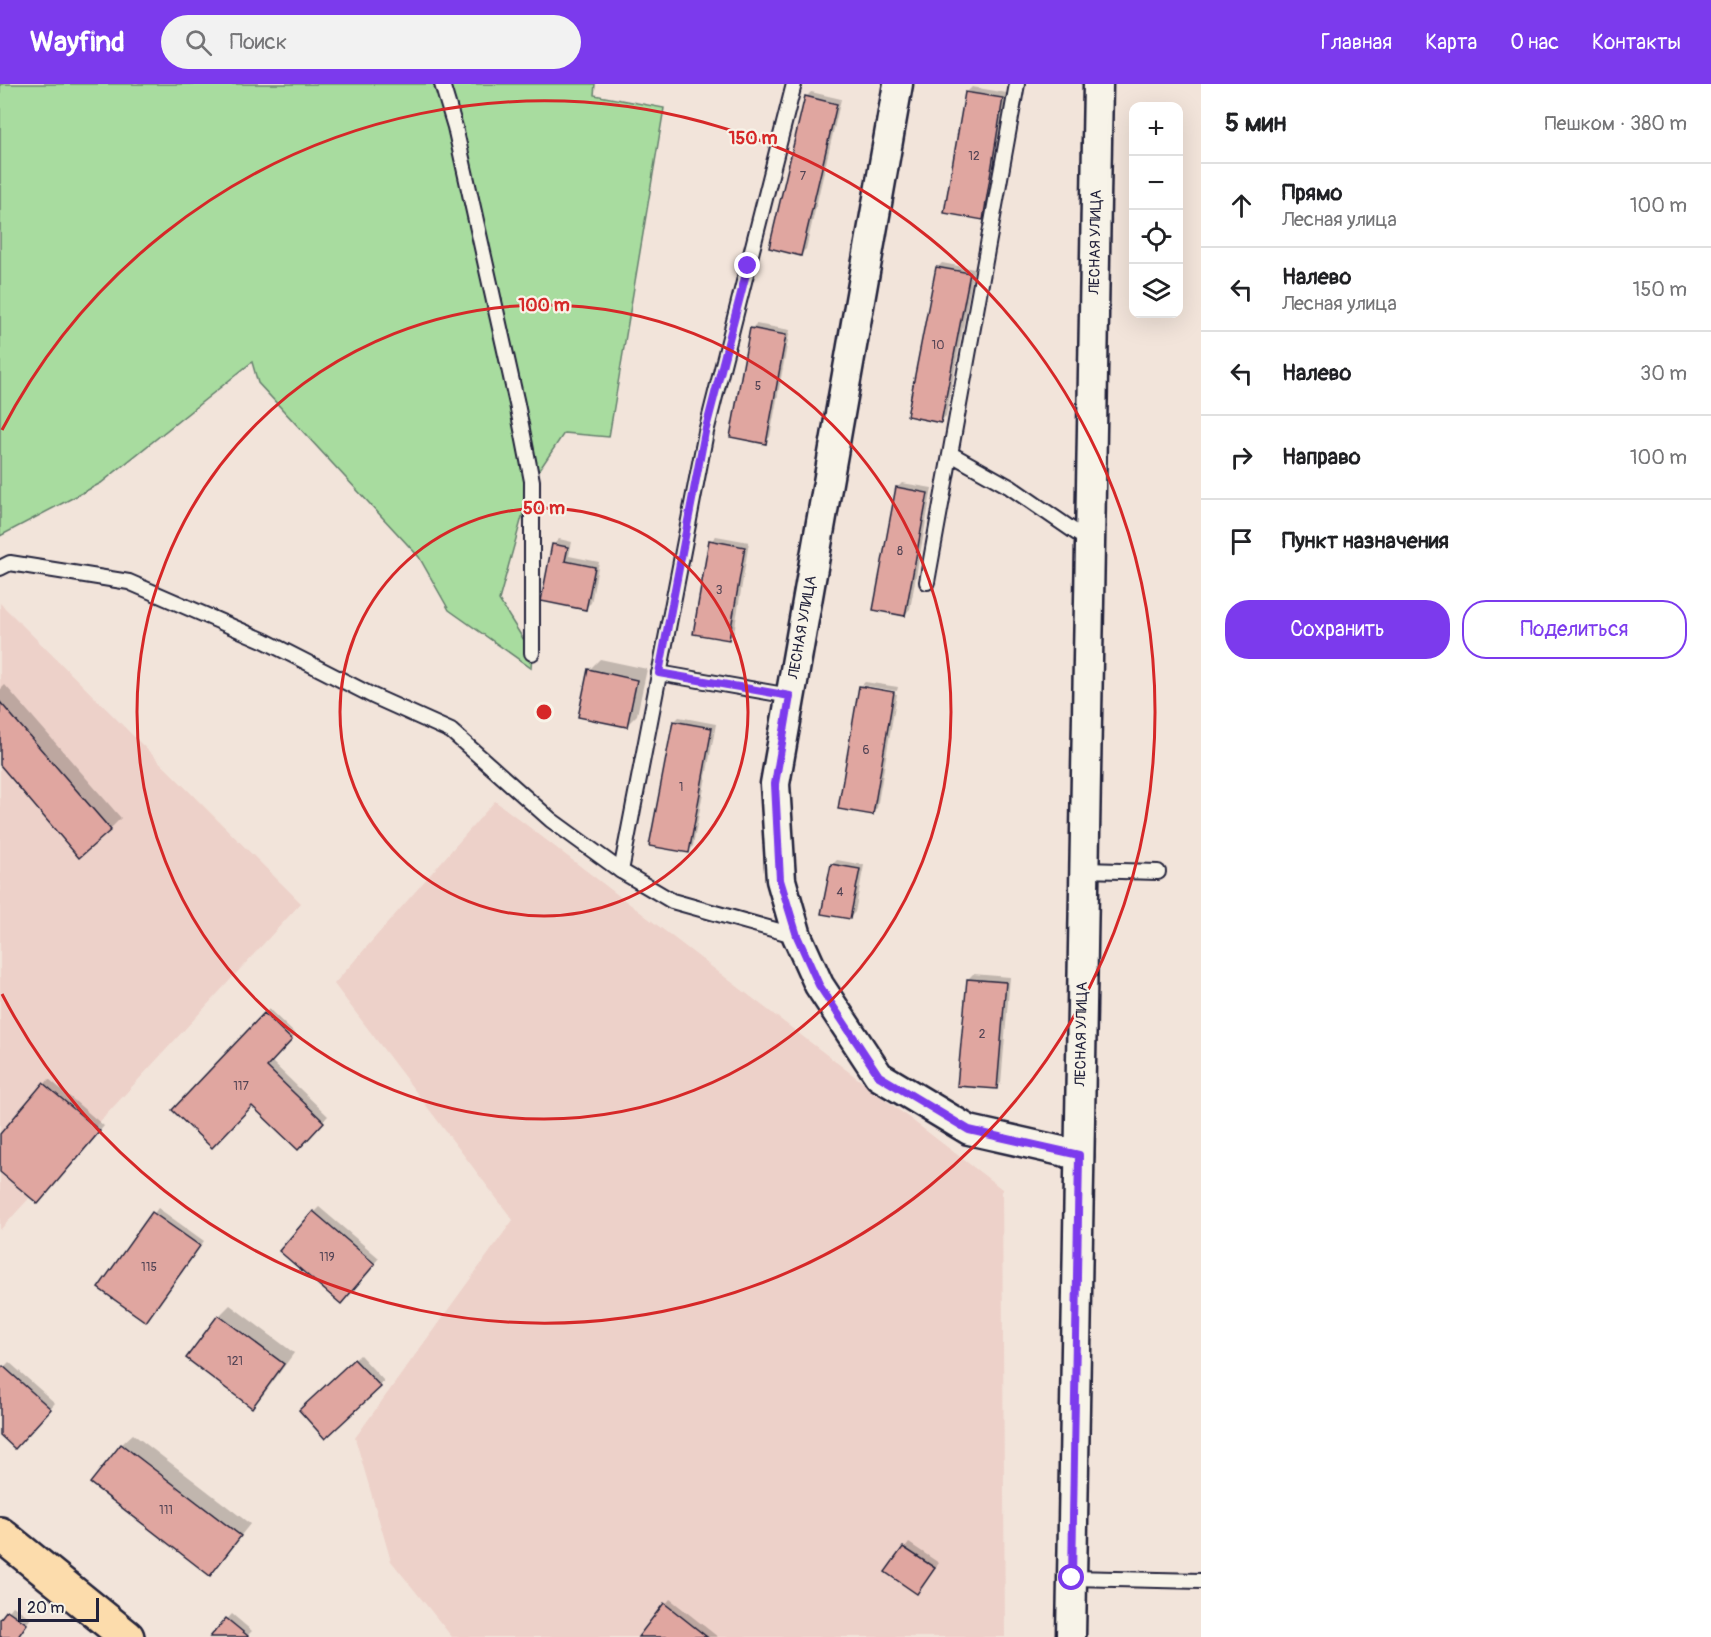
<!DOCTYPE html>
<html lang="ru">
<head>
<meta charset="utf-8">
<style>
	:root { --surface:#fff; --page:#f2f2f2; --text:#202124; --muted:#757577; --line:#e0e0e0; --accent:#7c3aed }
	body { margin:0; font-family:Pangolin,sans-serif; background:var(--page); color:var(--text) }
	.controls { position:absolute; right:18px; top:18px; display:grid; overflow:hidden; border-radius:12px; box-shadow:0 6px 24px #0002 }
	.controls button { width:54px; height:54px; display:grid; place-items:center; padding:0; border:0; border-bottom:2px solid var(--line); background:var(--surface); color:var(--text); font:30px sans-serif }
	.scale { position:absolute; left:18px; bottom:15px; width:81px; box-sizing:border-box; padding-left:6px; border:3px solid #22223b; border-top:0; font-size:16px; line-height:21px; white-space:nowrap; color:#22223b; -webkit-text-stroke:4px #f7f3e8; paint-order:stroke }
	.stop { position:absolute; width:18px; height:18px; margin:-14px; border:4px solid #7c3aed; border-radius:50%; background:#fff }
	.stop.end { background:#7c3aed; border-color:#fff; box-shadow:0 2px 6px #0008 }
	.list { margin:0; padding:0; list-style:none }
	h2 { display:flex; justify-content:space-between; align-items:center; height:78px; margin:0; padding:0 24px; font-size:26px }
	h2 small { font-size:20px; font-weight:400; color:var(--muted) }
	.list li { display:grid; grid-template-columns:39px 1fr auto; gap:18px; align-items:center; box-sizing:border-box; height:84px; padding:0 24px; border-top:2px solid var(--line) }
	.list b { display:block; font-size:22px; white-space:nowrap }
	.list p { margin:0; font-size:20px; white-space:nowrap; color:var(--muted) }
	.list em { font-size:20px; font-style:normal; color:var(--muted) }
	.actions { display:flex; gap:12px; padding:18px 24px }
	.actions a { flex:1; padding:14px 0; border:2px solid var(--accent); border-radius:24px; text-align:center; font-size:21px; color:var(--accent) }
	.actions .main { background:var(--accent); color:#fff }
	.icon { flex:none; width:33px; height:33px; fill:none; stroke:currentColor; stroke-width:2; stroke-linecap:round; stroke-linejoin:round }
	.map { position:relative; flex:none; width:1201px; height:1553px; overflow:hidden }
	header { display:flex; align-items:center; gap:36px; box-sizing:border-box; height:84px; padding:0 30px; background:var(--accent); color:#fff }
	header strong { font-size:28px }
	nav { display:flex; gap:33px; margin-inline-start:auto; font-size:21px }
	.search { width:420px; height:54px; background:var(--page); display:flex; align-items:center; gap:15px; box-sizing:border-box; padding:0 21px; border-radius:33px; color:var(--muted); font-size:22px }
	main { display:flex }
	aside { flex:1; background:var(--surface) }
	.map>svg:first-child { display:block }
</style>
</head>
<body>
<header>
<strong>Wayfind</strong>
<div class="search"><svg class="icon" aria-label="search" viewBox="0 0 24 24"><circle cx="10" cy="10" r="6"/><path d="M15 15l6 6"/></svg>Поиск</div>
<nav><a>Главная</a><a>Карта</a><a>О нас</a><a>Контакты</a></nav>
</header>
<main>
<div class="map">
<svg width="1201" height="1553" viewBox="0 0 1201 1553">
	<rect width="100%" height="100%" fill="#f2e4da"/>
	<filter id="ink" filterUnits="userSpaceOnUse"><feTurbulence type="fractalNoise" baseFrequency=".0167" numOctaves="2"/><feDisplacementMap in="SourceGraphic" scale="12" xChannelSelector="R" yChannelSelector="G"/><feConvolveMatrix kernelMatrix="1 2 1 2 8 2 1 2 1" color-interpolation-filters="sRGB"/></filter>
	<g filter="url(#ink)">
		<g fill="#edd1c9">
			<polygon points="0,519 301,819 0,1146"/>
			<polygon points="495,717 1002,1105 1005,1553 452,1553 391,1477 355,1354 513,1136 334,900"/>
		</g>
		<polygon fill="#a8dc9f" stroke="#657f6d" stroke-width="1.5" points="0,0 595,0 594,11 664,24 609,353 564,349 532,397 499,516 532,569 531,584 449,526 419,473 258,299 252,278 101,399 0,452"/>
		<g fill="#0003">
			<polygon points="972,3 1007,9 987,129 982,134 967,8"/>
			<polygon points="811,8 841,15 806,165 801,170 806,13"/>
			<polygon points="942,179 974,185 946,332 940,337 937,184"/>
			<polygon points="756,240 790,246 770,353 765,358 751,245"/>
			<polygon points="902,399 932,404 910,525 905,530 897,404"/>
			<polygon points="716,452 749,458 734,549 729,554 711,457"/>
			<polygon points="559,455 572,458 569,472 599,478 591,519 585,524 554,460"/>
			<polygon points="600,575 647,585 637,631 626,642 589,586"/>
			<polygon points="865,598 898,603 897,607 862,601 862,604 897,610 877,724 872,729 860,603"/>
			<polygon points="5,601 121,734 110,745 0,679 0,606"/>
			<polygon points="679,633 716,640 693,762 688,767 674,638"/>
			<polygon points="837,776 864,781 855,828 850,833 832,781"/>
			<polygon points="973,890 1010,893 1001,999 996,1004 968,895"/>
			<polygon points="269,925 296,951 271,977 328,1032 298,1063 252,1020 174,1026"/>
			<polygon points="49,995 104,1042 43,1113 0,1086 0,1053"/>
			<polygon points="319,1123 379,1174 345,1213 314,1128"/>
			<polygon points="158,1124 204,1157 151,1231 100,1203"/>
			<polygon points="230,1221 294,1269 263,1311 252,1322 188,1274 219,1232"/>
			<polygon points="360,1271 384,1297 325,1353 301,1326"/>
			<polygon points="9,1278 55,1319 20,1358 0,1349 0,1287"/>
			<polygon points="133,1350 250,1440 210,1490 93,1399 122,1360"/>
			<polygon points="909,1459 939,1479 917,1508 887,1488"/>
			<polygon points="670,1515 718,1553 640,1553"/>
			<polygon points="13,1522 31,1534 17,1553 0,1553 0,1538"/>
			<polygon points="232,1530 252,1547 246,1553 212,1553"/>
		</g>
		<g fill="#e0a6a0" stroke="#22223b" stroke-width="1.5">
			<polygon points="965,8 1003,14 983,136 944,129"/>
			<polygon points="805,12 837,20 801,172 769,164"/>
			<polygon points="936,183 970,189 941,339 907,332"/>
			<polygon points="750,244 786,251 766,360 730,353"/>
			<polygon points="896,403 928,409 905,532 873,526"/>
			<polygon points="709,456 745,463 729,556 693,550"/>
			<polygon points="552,460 568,463 565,477 595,483 586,526 541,517"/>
			<polygon points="588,585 637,596 627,643 578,633"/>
			<polygon points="859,602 894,608 873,731 838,725"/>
			<polygon points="0,618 111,746 79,774 0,681"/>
			<polygon points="673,637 712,644 689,769 649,762"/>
			<polygon points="831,780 860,785 850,835 821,830"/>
			<polygon points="967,895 1006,898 997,1005 957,1002"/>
			<polygon points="264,929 292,956 267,983 324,1038 298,1066 252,1022 212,1064 172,1026"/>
			<polygon points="43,999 100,1047 38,1120 0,1088 0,1050"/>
			<polygon points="313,1127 375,1180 341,1220 279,1167"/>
			<polygon points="152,1128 200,1162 146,1238 98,1204"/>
			<polygon points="218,1231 284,1280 252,1324 186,1274"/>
			<polygon points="354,1275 381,1303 325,1355 299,1326"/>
			<polygon points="3,1282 51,1325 15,1365 0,1351 0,1285"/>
			<polygon points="121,1360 241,1452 210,1492 90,1399"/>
			<polygon points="903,1463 935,1484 917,1510 885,1488"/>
			<polygon points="664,1519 707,1553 638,1553"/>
			<polygon points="7,1526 27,1540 18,1553 0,1553 0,1535"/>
			<polygon points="226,1534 248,1552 247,1553 210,1553"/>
		</g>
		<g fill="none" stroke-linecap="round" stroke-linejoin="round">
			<g stroke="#22223b" stroke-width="18">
				<g id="lane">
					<polyline points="442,0 455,43 517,320 532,397 532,569"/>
					<polyline points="794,0 706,348 621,787 672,817 797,852"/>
					<polyline points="951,370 1010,403 1090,458"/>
					<polyline points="0,484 10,479 129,498 265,557 373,612 451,647 551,736 621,787"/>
					<polyline points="927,498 1017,0"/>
					<polyline points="659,589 790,612"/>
					<polyline points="1084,786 1158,788"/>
					<polyline points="1072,1494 1201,1497"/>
				</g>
			</g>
			<g stroke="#22223b" stroke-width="33">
				<g id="street">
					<polyline points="898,0 775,700 781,796 797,852 819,901 879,992 969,1046 1079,1071"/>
					<polyline points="1071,1553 1098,0"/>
				</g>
			</g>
			<g stroke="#22223b" stroke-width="38">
				<polyline id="highway" points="0,1450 127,1553"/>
			</g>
			<use href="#lane" stroke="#f7f3e8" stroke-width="14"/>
			<use href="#street" stroke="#f7f3e8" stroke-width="28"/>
			<use href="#highway" stroke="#fcdcac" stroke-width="33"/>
		</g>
	</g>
	<g fill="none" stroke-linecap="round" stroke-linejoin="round" filter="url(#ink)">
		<polyline stroke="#7c3aed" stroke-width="8" points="748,182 705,348 659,589 790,612 775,700 780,796 797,852 819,901 879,992 969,1046 1079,1071 1072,1494"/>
	</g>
	<g fill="none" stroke="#d62828" stroke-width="3">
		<circle cx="544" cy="628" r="204"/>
		<circle cx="544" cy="628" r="407"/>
		<path d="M2 346A611 611 0 1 1 2 910"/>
	</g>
	<g text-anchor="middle" stroke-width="4.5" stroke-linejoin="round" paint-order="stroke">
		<g font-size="12" fill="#524354">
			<text x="974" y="76">12</text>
			<text x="803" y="96">7</text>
			<text x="938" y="265">10</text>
			<text x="758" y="306">5</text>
			<text x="900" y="471">8</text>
			<text x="719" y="510">3</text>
			<text x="866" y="670">6</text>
			<text x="681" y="707">1</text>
			<text x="840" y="812">4</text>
			<text x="982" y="954">2</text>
			<text x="241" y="1006">117</text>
			<text x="327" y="1177">119</text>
			<text x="149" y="1187">115</text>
			<text x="235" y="1281">121</text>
			<text x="166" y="1430">111</text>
		</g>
		<g font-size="15" fill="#22223b" stroke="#f7f3e8">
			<text transform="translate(1095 158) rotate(-89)" y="5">ЛЕСНАЯ УЛИЦА</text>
			<text transform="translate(802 543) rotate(-80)" y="5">ЛЕСНАЯ УЛИЦА</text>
			<text transform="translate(1081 950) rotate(-89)" y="5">ЛЕСНАЯ УЛИЦА</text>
		</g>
	</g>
	<circle cx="544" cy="628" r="9" fill="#d62828" stroke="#f7f3e8" stroke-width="3"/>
	<g font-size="18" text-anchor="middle" font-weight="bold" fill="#d62828" stroke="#f7f3e8" stroke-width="4.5" stroke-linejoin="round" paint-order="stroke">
		<text x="753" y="60">150 m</text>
		<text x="544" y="227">100 m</text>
		<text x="544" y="430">50 m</text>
	</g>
</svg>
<div class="controls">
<button>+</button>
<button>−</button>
<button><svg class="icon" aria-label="locate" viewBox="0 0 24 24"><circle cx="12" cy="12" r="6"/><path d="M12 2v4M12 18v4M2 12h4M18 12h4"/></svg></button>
<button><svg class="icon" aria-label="layers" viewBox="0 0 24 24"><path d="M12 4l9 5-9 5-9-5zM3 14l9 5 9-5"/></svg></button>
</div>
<div class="scale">20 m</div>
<div class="stop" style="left:1072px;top:1494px"></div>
<div class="stop end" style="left:748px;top:182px"></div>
</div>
<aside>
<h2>5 мин<small>Пешком · 380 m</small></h2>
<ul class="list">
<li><svg class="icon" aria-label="ahead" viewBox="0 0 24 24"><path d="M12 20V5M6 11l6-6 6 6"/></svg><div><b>Прямо</b><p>Лесная улица</p></div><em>100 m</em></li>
<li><svg class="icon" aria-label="left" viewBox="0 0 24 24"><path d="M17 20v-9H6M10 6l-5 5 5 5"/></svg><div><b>Налево</b><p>Лесная улица</p></div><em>150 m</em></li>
<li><svg class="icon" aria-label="left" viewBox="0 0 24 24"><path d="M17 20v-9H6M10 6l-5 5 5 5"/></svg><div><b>Налево</b></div><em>30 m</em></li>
<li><svg class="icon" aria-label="right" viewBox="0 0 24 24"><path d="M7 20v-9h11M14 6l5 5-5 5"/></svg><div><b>Направо</b></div><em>100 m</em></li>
<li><svg class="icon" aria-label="arrive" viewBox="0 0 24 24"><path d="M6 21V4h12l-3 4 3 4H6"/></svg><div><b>Пункт назначения</b></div></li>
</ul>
<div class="actions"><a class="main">Сохранить</a><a>Поделиться</a></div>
</aside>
</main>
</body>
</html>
